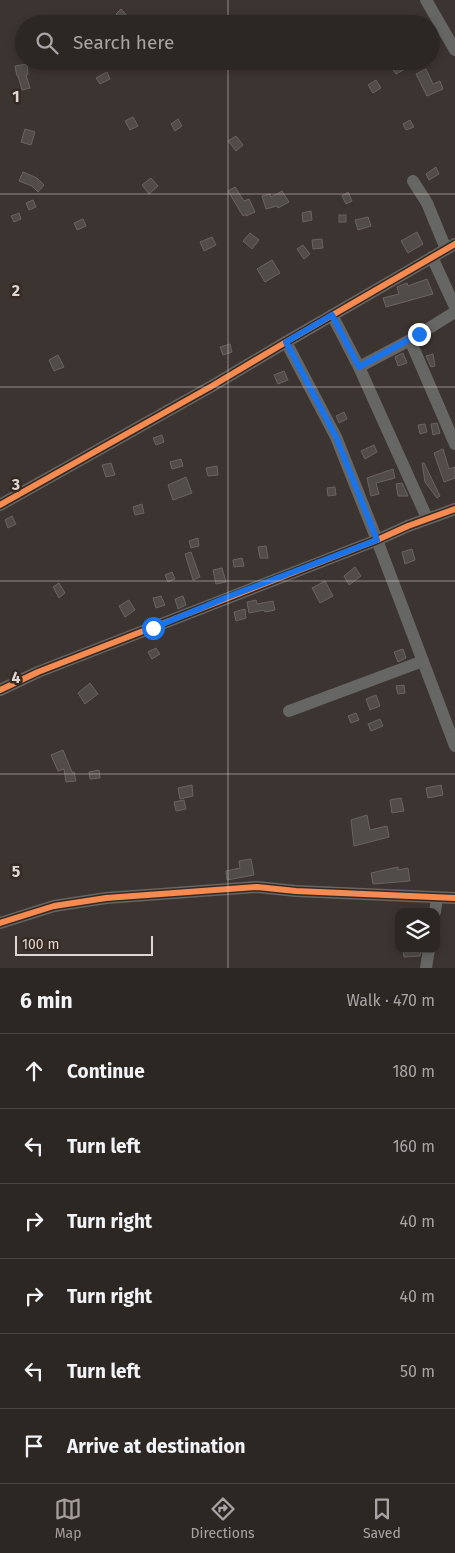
<!DOCTYPE html>
<html lang="en">
<head>
<meta charset="utf-8">
<style>
	:root { --surface:#2d2724; --page:#352f2c; --text:#f1f3f6; --muted:#a7a5a6; --line:#484441; --accent:#a59d99 }
	body { margin:0; font-family:"Fira Sans",sans-serif; background:var(--page); color:var(--text) }
	.controls { position:absolute; right:15px; bottom:15px; display:grid; overflow:hidden; border-radius:10px; box-shadow:0 2px 8px #0003 }
	.controls button { width:45px; height:45px; display:grid; place-items:center; padding:0; border:0; border-bottom:1px solid var(--line); background:var(--surface); color:var(--text); font:25px sans-serif }
	.scale { position:absolute; left:15px; bottom:12px; width:138px; box-sizing:border-box; padding-left:5px; border:2px solid #ded6d2; border-top:0; font-size:14px; line-height:18px; white-space:nowrap; color:#ded6d2; -webkit-text-stroke:4px #352922; paint-order:stroke }
	.stop { position:absolute; width:15px; height:15px; margin:-11px; border:4px solid #1a73e8; border-radius:50%; background:#fff }
	.stop.end { background:#1a73e8; border-color:#fff; box-shadow:0 1px 5px #0008 }
	.list { margin:0; padding:0; list-style:none }
	h2 { display:flex; justify-content:space-between; align-items:center; height:65px; margin:0; padding:0 20px; font-size:21px }
	h2 small { font-size:16px; font-weight:400; color:var(--muted) }
	.list li { display:grid; grid-template-columns:32px 1fr auto; gap:15px; align-items:center; box-sizing:border-box; height:75px; padding:0 20px; border-top:1px solid var(--line) }
	.list b { display:block; font-size:19px; white-space:nowrap }
	.list em { font-size:16px; font-style:normal; color:var(--muted) }
	.icon { flex:none; width:28px; height:28px; fill:none; stroke:currentColor; stroke-width:2; stroke-linecap:round; stroke-linejoin:round }
	.map { position:relative; flex:none; width:455px; height:968px; overflow:hidden }
	.search { position:absolute; background:var(--surface); box-shadow:0 2px 8px #0003; left:15px; right:15px; top:15px; height:55px; display:flex; align-items:center; gap:12px; box-sizing:border-box; padding:0 18px; border-radius:28px; color:var(--muted); font-size:19px }
	.sheet { height:515px; background:var(--surface) }
	nav { display:flex; justify-content:space-around; align-items:center; box-sizing:border-box; height:70px; border-top:1px solid var(--line); background:var(--surface); font-size:14px; color:var(--muted) }
	nav a { display:grid; justify-items:center; gap:2px }
	nav .on { color:var(--accent) }
	.map>svg:first-child { display:block }
</style>
</head>
<body>
<div class="map">
<svg width="455" height="968" viewBox="0 0 455 968">
	<rect width="100%" height="100%" fill="#3c3430"/>
	<g fill="#524c49" stroke="#6a6360">
		<polygon points="121,9 130,19 125,24 116,14"/>
		<polygon points="400,61 405,69 396,74 391,67"/>
		<polygon points="27,64 28,74 26,75 30,88 22,90 18,76 17,76 15,66"/>
		<polygon points="426,69 433,84 440,81 443,89 427,96 416,74"/>
		<polygon points="107,72 110,79 100,84 96,78"/>
		<polygon points="376,80 381,88 373,93 368,85"/>
		<polygon points="133,117 138,126 130,130 125,121"/>
		<polygon points="178,119 182,126 175,131 171,124"/>
		<polygon points="410,120 414,127 406,130 403,124"/>
		<polygon points="25,129 35,132 31,145 21,142"/>
		<polygon points="236,136 243,145 236,151 228,141"/>
		<polygon points="436,167 439,174 429,180 426,174"/>
		<polygon points="23,172 37,178 44,185 38,192 32,186 19,181"/>
		<polygon points="151,178 158,186 149,194 142,185"/>
		<polygon points="235,187 244,201 249,199 255,212 246,216 246,214 243,216 228,191"/>
		<polygon points="282,191 289,202 278,208 277,206 266,209 262,196 270,194 271,197"/>
		<polygon points="348,192 352,201 346,204 342,196"/>
		<polygon points="33,200 36,207 29,210 26,203"/>
		<polygon points="311,211 312,220 303,222 302,213"/>
		<polygon points="19,213 21,219 14,222 11,216"/>
		<rect x="339" y="215" width="7" height="7"/>
		<polygon points="368,217 371,226 358,230 355,220"/>
		<polygon points="83,219 86,226 77,230 74,223"/>
		<polygon points="417,232 423,244 408,253 401,241"/>
		<polygon points="250,233 259,240 252,249 243,241"/>
		<polygon points="212,237 216,245 204,251 200,242"/>
		<polygon points="322,239 323,248 313,249 312,240"/>
		<polygon points="303,245 310,254 304,259 297,249"/>
		<polygon points="272,260 280,273 265,282 257,269"/>
		<polygon points="427,279 433,294 386,307 383,298 399,294 397,287 407,283 408,286"/>
		<polygon points="230,344 232,352 223,355 220,347"/>
		<polygon points="403,353 407,363 398,366 395,357"/>
		<polygon points="433,354 435,366 431,367 426,356"/>
		<polygon points="58,355 64,367 54,371 49,360"/>
		<polygon points="284,371 288,380 278,384 274,375"/>
		<polygon points="344,412 347,419 339,423 336,416"/>
		<polygon points="437,423 440,433 433,435 431,424"/>
		<polygon points="425,424 427,432 420,434 418,425"/>
		<polygon points="162,435 164,442 156,445 153,438"/>
		<polygon points="374,445 377,452 365,459 361,451"/>
		<polygon points="443,449 449,469 455,467 455,478 444,482 434,453"/>
		<polygon points="181,459 183,466 172,469 170,462"/>
		<polygon points="111,463 115,475 106,477 102,465"/>
		<polygon points="422,463 424,463 440,496 437,498 425,482"/>
		<polygon points="217,466 218,475 208,476 206,468"/>
		<polygon points="393,469 395,478 376,483 379,494 371,496 367,478"/>
		<polygon points="186,477 192,493 173,500 168,485"/>
		<polygon points="402,483 408,496 398,496 396,484"/>
		<polygon points="335,487 336,495 328,496 327,488"/>
		<polygon points="142,504 144,513 135,515 133,507"/>
		<polygon points="12,516 16,524 8,528 5,520"/>
		<polygon points="198,538 199,546 191,548 189,541"/>
		<polygon points="266,546 268,558 260,558 258,547"/>
		<polygon points="412,549 415,560 405,564 402,552"/>
		<polygon points="191,552 200,577 193,580 185,554"/>
		<polygon points="242,558 244,566 234,567 233,560"/>
		<polygon points="355,567 361,576 349,585 344,576"/>
		<polygon points="222,568 226,582 216,584 213,570"/>
		<polygon points="172,572 175,579 168,582 165,575"/>
		<polygon points="325,581 333,596 320,603 312,588"/>
		<polygon points="59,583 65,593 59,598 53,587"/>
		<polygon points="161,596 165,605 156,608 153,598"/>
		<polygon points="183,596 186,605 178,609 175,599"/>
		<polygon points="129,600 135,610 125,617 119,606"/>
		<polygon points="256,600 257,604 273,601 275,610 265,612 264,610 249,613 247,602"/>
		<polygon points="245,609 246,618 236,621 234,612"/>
		<polygon points="156,648 160,654 152,659 148,652"/>
		<polygon points="403,649 406,658 398,662 394,652"/>
		<polygon points="90,683 98,694 85,704 78,693"/>
		<polygon points="404,685 405,693 398,694 396,686"/>
		<polygon points="376,695 380,706 370,710 366,699"/>
		<polygon points="356,713 359,720 351,723 348,716"/>
		<polygon points="380,719 383,726 371,731 368,724"/>
		<polygon points="63,750 72,772 74,772 76,781 66,782 64,769 58,771 51,755"/>
		<polygon points="99,770 100,778 90,779 89,772"/>
		<polygon points="192,785 193,796 180,799 178,788"/>
		<polygon points="441,785 443,795 428,798 426,788"/>
		<polygon points="401,798 404,811 392,813 390,800"/>
		<polygon points="184,800 186,809 176,811 174,802"/>
		<polygon points="367,815 370,830 387,826 389,837 354,846 351,820"/>
		<polygon points="251,859 254,875 227,880 226,871 240,868 239,861"/>
		<polygon points="398,867 398,870 408,868 410,881 373,884 371,873"/>
		<polygon points="403,949 421,949 420,956 404,957"/>
	</g>
	<g fill="none" stroke-linecap="round" stroke-linejoin="round">
		<g stroke="#666665" stroke-width="12">
			<polyline points="426,0 455,50"/>
			<polyline points="413,181 427,203 446,249"/>
			<polyline points="432,257 455,307"/>
			<polyline points="455,312 410,340 455,444"/>
			<polyline points="332,315 359,367 410,340"/>
			<polyline points="286,342 336,437 377,540 455,746"/>
			<polyline points="359,367 427,518"/>
			<polyline points="0,505 212,386 286,342 455,244"/>
			<polyline points="0,690 38,672 377,540 408,526 455,509"/>
			<polyline points="289,711 423,661"/>
			<polyline points="435,912 437,898"/>
			<polyline points="0,923 54,906 106,898 257,887 296,891 455,898"/>
			<polyline points="426,968 429,949"/>
		</g>
		<g stroke="#352922" stroke-width="9">
			<g id="cycleway">
				<polyline points="0,505 212,386 286,342 455,244"/>
				<polyline points="0,690 38,672 377,540 408,526 455,509"/>
				<polyline points="0,923 54,906 106,898 257,887 296,891 455,898"/>
			</g>
		</g>
		<use href="#cycleway" stroke="#f68b52" stroke-width="6"/>
	</g>
	<g fill="none" stroke-linecap="round" stroke-linejoin="round">
		<polyline stroke="#1a73e8" stroke-width="6" points="153,628 230,596 377,540 336,437 286,342 332,315 359,367 419,334"/>
	</g>
	<path fill="none" stroke="#ded6d2" stroke-width="1" stroke-opacity="0.55" d="M228,0V24M228,61V968M0,194H455M0,387H455M0,581H455M0,774H455"/>
	<g font-size="16" text-anchor="middle" font-weight="bold" fill="#ded6d2" stroke="#352922" stroke-width="5" stroke-linejoin="round" paint-order="stroke">
		<text x="16" y="102">1</text>
		<text x="16" y="296">2</text>
		<text x="16" y="490">3</text>
		<text x="16" y="683">4</text>
		<text x="16" y="877">5</text>
	</g>
</svg>
<div class="controls">
<button><svg class="icon" aria-label="layers" viewBox="0 0 24 24"><path d="M12 4l9 5-9 5-9-5zM3 14l9 5 9-5"/></svg></button>
</div>
<div class="scale">100 m</div>
<div class="stop" style="left:153px;top:628px"></div>
<div class="stop end" style="left:419px;top:334px"></div>
<div class="search"><svg class="icon" aria-label="search" viewBox="0 0 24 24"><circle cx="10" cy="10" r="6"/><path d="M15 15l6 6"/></svg>Search here</div>
</div>
<section class="sheet">
<h2>6 min<small>Walk · 470 m</small></h2>
<ul class="list">
<li><svg class="icon" aria-label="ahead" viewBox="0 0 24 24"><path d="M12 20V5M6 11l6-6 6 6"/></svg><div><b>Continue</b></div><em>180 m</em></li>
<li><svg class="icon" aria-label="left" viewBox="0 0 24 24"><path d="M17 20v-9H6M10 6l-5 5 5 5"/></svg><div><b>Turn left</b></div><em>160 m</em></li>
<li><svg class="icon" aria-label="right" viewBox="0 0 24 24"><path d="M7 20v-9h11M14 6l5 5-5 5"/></svg><div><b>Turn right</b></div><em>40 m</em></li>
<li><svg class="icon" aria-label="right" viewBox="0 0 24 24"><path d="M7 20v-9h11M14 6l5 5-5 5"/></svg><div><b>Turn right</b></div><em>40 m</em></li>
<li><svg class="icon" aria-label="left" viewBox="0 0 24 24"><path d="M17 20v-9H6M10 6l-5 5 5 5"/></svg><div><b>Turn left</b></div><em>50 m</em></li>
<li><svg class="icon" aria-label="arrive" viewBox="0 0 24 24"><path d="M6 21V4h12l-3 4 3 4H6"/></svg><div><b>Arrive at destination</b></div></li>
</ul>
</section>
<nav>
<a class="on"><svg class="icon" aria-label="map" viewBox="0 0 24 24"><path d="M3 6l6-2 6 2 6-2v14l-6 2-6-2-6 2zM9 4v14M15 6v14"/></svg>Map</a>
<a><svg class="icon" aria-label="directions" viewBox="0 0 24 24"><path d="M12 3l9 9-9 9-9-9zM9 14v-3h6M13 9l2 2-2 2"/></svg>Directions</a>
<a><svg class="icon" aria-label="saved" viewBox="0 0 24 24"><path d="M7 4h10v16l-5-4-5 4z"/></svg>Saved</a>
</nav>
</body>
</html>
